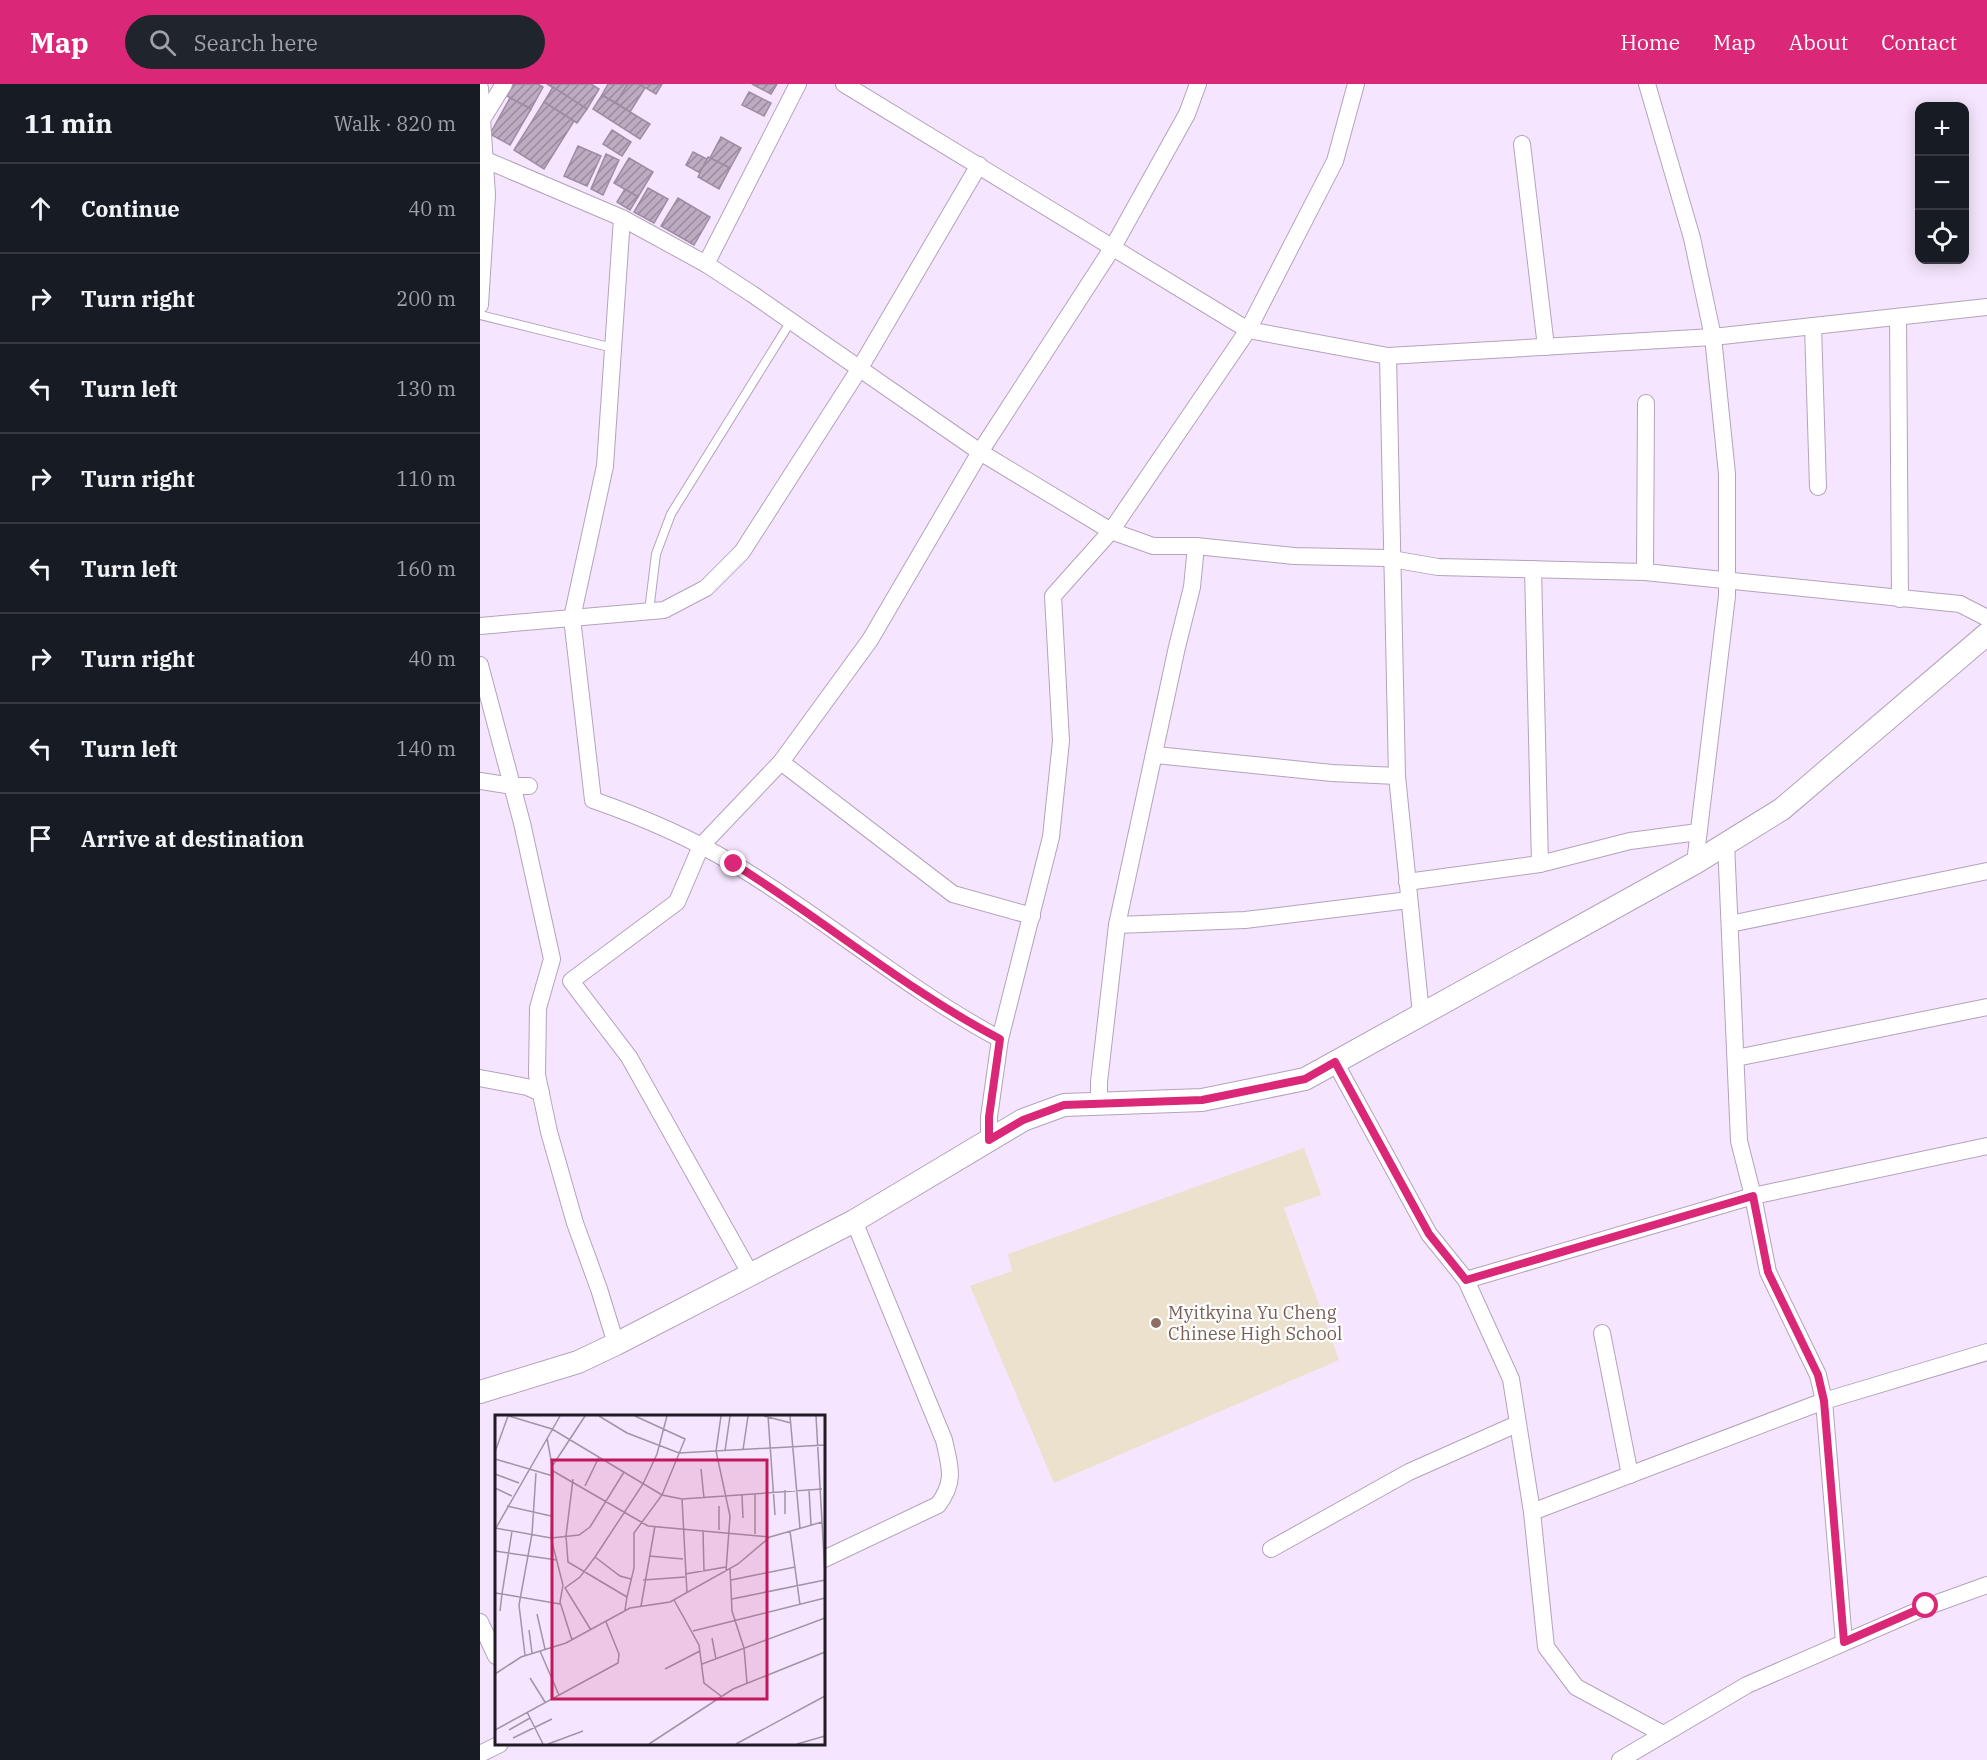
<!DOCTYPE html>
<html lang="en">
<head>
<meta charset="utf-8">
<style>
	:root { --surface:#171b24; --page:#20242c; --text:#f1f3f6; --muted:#9ea1a6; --line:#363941; --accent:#db2777 }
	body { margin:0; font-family:"IBM Plex Serif",serif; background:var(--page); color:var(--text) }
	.controls { position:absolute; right:18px; top:18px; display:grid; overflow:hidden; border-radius:12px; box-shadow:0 3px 15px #0003 }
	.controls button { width:54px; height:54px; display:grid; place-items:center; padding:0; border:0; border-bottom:2px solid var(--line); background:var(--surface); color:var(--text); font:30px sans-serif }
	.stop { position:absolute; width:18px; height:18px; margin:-14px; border:4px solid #db2777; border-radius:50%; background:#fff }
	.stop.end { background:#db2777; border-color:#fff; box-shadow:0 2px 6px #0008 }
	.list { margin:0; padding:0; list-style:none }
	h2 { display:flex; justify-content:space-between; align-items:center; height:78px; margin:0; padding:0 24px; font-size:26px }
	h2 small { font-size:20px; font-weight:400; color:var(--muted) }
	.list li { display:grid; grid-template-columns:39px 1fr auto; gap:18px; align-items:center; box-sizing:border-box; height:90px; padding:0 24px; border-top:2px solid var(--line) }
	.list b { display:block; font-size:22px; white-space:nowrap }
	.list em { font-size:20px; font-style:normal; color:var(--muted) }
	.icon { flex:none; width:33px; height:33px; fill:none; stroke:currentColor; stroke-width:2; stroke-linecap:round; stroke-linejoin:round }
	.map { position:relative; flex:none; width:1507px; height:1676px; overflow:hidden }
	header { display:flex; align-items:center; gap:36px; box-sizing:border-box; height:84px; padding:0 30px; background:var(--accent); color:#fff }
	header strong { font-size:28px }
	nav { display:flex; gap:33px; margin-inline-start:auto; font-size:21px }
	.search { width:420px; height:54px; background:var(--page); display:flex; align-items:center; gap:15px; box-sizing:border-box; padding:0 21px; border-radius:33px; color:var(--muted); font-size:22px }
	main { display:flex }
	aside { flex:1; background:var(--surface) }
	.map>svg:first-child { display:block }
</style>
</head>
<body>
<header>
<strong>Map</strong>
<div class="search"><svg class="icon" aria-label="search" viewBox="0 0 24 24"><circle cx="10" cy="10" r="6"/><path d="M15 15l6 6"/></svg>Search here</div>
<nav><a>Home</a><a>Map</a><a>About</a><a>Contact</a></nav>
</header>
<main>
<aside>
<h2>11 min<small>Walk · 820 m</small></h2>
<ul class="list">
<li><svg class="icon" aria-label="ahead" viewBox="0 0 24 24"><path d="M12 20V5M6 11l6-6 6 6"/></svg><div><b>Continue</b></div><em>40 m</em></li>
<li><svg class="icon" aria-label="right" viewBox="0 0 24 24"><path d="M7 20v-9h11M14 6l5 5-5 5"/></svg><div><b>Turn right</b></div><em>200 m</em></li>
<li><svg class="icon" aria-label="left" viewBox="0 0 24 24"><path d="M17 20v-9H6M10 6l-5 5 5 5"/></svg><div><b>Turn left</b></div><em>130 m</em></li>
<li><svg class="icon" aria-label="right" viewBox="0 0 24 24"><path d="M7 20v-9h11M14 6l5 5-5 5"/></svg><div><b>Turn right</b></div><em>110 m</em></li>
<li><svg class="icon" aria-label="left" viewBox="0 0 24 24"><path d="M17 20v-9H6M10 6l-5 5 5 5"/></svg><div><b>Turn left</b></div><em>160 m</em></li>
<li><svg class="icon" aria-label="right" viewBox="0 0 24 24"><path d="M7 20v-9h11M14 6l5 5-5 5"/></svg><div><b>Turn right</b></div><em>40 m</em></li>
<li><svg class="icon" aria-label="left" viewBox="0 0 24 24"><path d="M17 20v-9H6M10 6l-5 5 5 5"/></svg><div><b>Turn left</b></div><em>140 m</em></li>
<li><svg class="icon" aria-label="arrive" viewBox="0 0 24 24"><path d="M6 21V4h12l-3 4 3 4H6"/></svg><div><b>Arrive at destination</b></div></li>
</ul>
</aside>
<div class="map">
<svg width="1507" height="1676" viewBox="0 0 1507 1676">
	<defs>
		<pattern id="building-hatch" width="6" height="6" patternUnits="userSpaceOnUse" patternTransform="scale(1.5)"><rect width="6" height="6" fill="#bdabc2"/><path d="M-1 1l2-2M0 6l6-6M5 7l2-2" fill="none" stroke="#998a9d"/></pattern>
	</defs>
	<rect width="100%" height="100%" fill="#f6e5fe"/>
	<polygon fill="#ebe1cc" points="824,1064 841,1111 804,1124 859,1276 574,1399 490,1202 532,1187 528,1170"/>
	<g fill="url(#building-hatch)" stroke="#9d8ca2" stroke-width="1.5">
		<polygon points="34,0 58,0 63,3 51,25 27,12"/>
		<polygon points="67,0 111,0 119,5 107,25"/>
		<polygon points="128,0 148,0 136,19 122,11"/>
		<polygon points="148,0 159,0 165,4 150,28 136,19"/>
		<polygon points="159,0 182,0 176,10"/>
		<polygon points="272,0 297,0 291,10"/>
		<polygon points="73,3 107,25 97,39 64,18"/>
		<polygon points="269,8 291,19 284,32 262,21"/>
		<polygon points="122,11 170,40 160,55 113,25"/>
		<polygon points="30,14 51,25 30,61 10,50"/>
		<polygon points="64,18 94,37 64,85 34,66"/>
		<polygon points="132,46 151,58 142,72 123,60"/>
		<polygon points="241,53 261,64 250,84 230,74"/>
		<polygon points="98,62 121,72 107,102 84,92"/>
		<polygon points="213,68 227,75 220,89 206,81"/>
		<polygon points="126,70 139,76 123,111 111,105"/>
		<polygon points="228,73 250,84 239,105 218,93"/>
		<polygon points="149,74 173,88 158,113 134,99"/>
		<polygon points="168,104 188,115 174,139 154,128"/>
		<polygon points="145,105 158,113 150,126 137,118"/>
		<polygon points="198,114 230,133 214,161 181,142"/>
	</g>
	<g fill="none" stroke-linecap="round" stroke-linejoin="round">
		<g stroke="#b3a3bb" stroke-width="10">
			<g id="lane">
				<polyline points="0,231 133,264"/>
				<polyline points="169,527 176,470 191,430 311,237"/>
			</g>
		</g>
		<g stroke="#b3a3bb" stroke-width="18">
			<g id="street">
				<polyline points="364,0 768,246 908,272 1233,253 1507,223"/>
				<polyline points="1167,0 1212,154 1233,253 1247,390 1247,512 1215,779"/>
				<polyline points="0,4 7,111 0,221"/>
				<polyline points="3,34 24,0"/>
				<polyline points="1042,60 1066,263"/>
				<polyline points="6,76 142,134 226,180 272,210 500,368 631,447 673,462 716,462 814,472 906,474 958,483 1165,488 1480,520 1507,534"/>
				<path d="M142,134L125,382L92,534L113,716C162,733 209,753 254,780C345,834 426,905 520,955L509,1033V1056"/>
				<polyline points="226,180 318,0"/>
				<polyline points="1418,233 1420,515"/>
				<polyline points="1333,242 1338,403"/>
				<polyline points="908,272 917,692 941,930"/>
				<polyline points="1053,485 1060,780"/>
				<polyline points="1165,488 1166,319"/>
				<polyline points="0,542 184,526 226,504 262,468 380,284 499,81"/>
				<polyline points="0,581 42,739 72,875 58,924 57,991 69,1048 95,1139 119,1205 136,1260"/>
				<polyline points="676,671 852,689 917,692"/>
				<polyline points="301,678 473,810 552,832"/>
				<polyline points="0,697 32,702 49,702"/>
				<polyline points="1246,759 1259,1057 1273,1112 1288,1188 1338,1291 1344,1317 1364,1558"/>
				<polyline points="927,798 1060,780 1150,757 1218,748"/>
				<polyline points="1250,840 1507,787"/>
				<polyline points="637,841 765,836 929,816"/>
				<polyline points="520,955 571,753 581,657 573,512 631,447 768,246 855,77 876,0"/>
				<polyline points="1256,974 1507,923"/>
				<polyline points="855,978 949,1150 986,1196 1031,1295 1052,1428 1066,1563 1096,1603 1183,1650"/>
				<polyline points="0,994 47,1003 61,1009"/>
				<polyline points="619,1019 619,998 637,841 697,563 712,503 716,462"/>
				<polyline points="271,1191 149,973 91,897 197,818 221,762 301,678 390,556 500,368 633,163 707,30 718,0"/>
				<polyline points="986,1196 1273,1112 1507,1062"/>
				<polyline points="1122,1249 1150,1391"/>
				<polyline points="1052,1428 1344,1317 1507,1268"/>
				<polyline points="791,1465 929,1388 1037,1340"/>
				<path d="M344,1475L458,1421C476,1397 470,1383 464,1356L374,1137"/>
				<polyline points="0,1538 16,1572"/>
				<polyline points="0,1670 20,1660"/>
				<polyline points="1140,1676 1267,1601 1446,1523 1507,1501"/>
			</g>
		</g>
		<g stroke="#b3a3bb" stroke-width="24">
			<polyline id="secondary" points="0,1308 98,1278 136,1260 374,1137 543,1036 584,1021 722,1016 825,995 1215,779 1302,725 1507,550"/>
		</g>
		<use href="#lane" stroke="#fff" stroke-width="8"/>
		<use href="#street" stroke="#fff" stroke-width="16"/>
		<use href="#secondary" stroke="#fff" stroke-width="22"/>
	</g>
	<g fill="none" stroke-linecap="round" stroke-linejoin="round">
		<path stroke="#db2777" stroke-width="8" d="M254,780C344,836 426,906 520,955L509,1033V1056L543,1036L584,1021L722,1016L825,995L855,978L949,1150L986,1196L1273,1112L1288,1188L1338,1291L1344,1317L1364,1558L1446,1522"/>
	</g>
	<circle fill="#8d6e63" stroke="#fff" stroke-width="2" cx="676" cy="1239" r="6"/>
	<g text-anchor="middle" stroke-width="4.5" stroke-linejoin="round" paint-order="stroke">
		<g font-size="18" fill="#785e54" stroke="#fff" text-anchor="start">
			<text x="688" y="1235">Myitkyina Yu Cheng<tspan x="688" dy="21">Chinese High School</tspan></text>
		</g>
	</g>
	<g transform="translate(15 1331)">
		<rect width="330" height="330" fill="#f6e5fe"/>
		<path fill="none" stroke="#a194a7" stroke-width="1.5" d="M14,1L57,14L167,80L187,84L327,74M104,1L132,18L184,38L330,30M226,1L221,36L235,101L231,156M269,1L296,8M273,1L280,100M295,1L305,113M321,1L330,160M52,23L58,56L56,123L68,170L65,187L77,225M248,35L253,1M230,36L235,1M0,37L13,1M0,44L58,61M58,50L90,1M206,54L209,83M58,56L153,111L274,122M0,59L24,68M78,64L71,121L73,147L132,182L130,195M90,71L104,42M0,73L17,81M314,74L316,110M290,75V99M260,79V119M247,80L248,103M187,84L192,178M12,91L56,101M0,113L56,123L84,120L95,112L129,57M1,113L65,1M208,115L209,157M224,115V91M17,116L7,179L65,189M295,116L305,190M0,136L62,145M154,141L188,144M100,142L125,161L136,164M235,154L237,196L249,233L252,268M190,159L231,152M148,165L190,162M236,165L300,152M0,178L7,179L5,196M132,182L139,153V118L167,80L190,24L140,1M237,184L330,165M179,185L204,230L209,268L226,281M146,191L160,111M42,199L50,234M34,215L37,238M96,215L70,173L85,162L100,142L148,69L162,39L172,1M198,216L330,183M217,223L221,244M45,236L64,280M30,240L24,190L37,119L41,58M207,249L330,203M170,254L205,236M0,259L26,242L71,228L135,193L175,187L243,149L275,122L327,107M35,263L50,287M32,297L48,329M0,315L123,248L124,239L111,207M14,315L35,303M18,323L57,304M53,329L88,316M154,329L238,274L330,237M241,329L330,281M302,329L330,321"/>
		<path fill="#c2185b" fill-opacity="0.15" stroke="#c2185b" stroke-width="3" d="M57,45H272V284H57Z"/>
		<rect width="330" height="330" fill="none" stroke="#211b24" stroke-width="3"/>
	</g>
</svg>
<div class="controls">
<button>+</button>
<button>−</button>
<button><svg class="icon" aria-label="locate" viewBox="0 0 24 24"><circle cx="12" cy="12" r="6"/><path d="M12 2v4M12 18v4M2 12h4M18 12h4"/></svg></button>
</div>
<div class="stop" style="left:1446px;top:1522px"></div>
<div class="stop end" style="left:254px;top:780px"></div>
</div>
</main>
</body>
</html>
